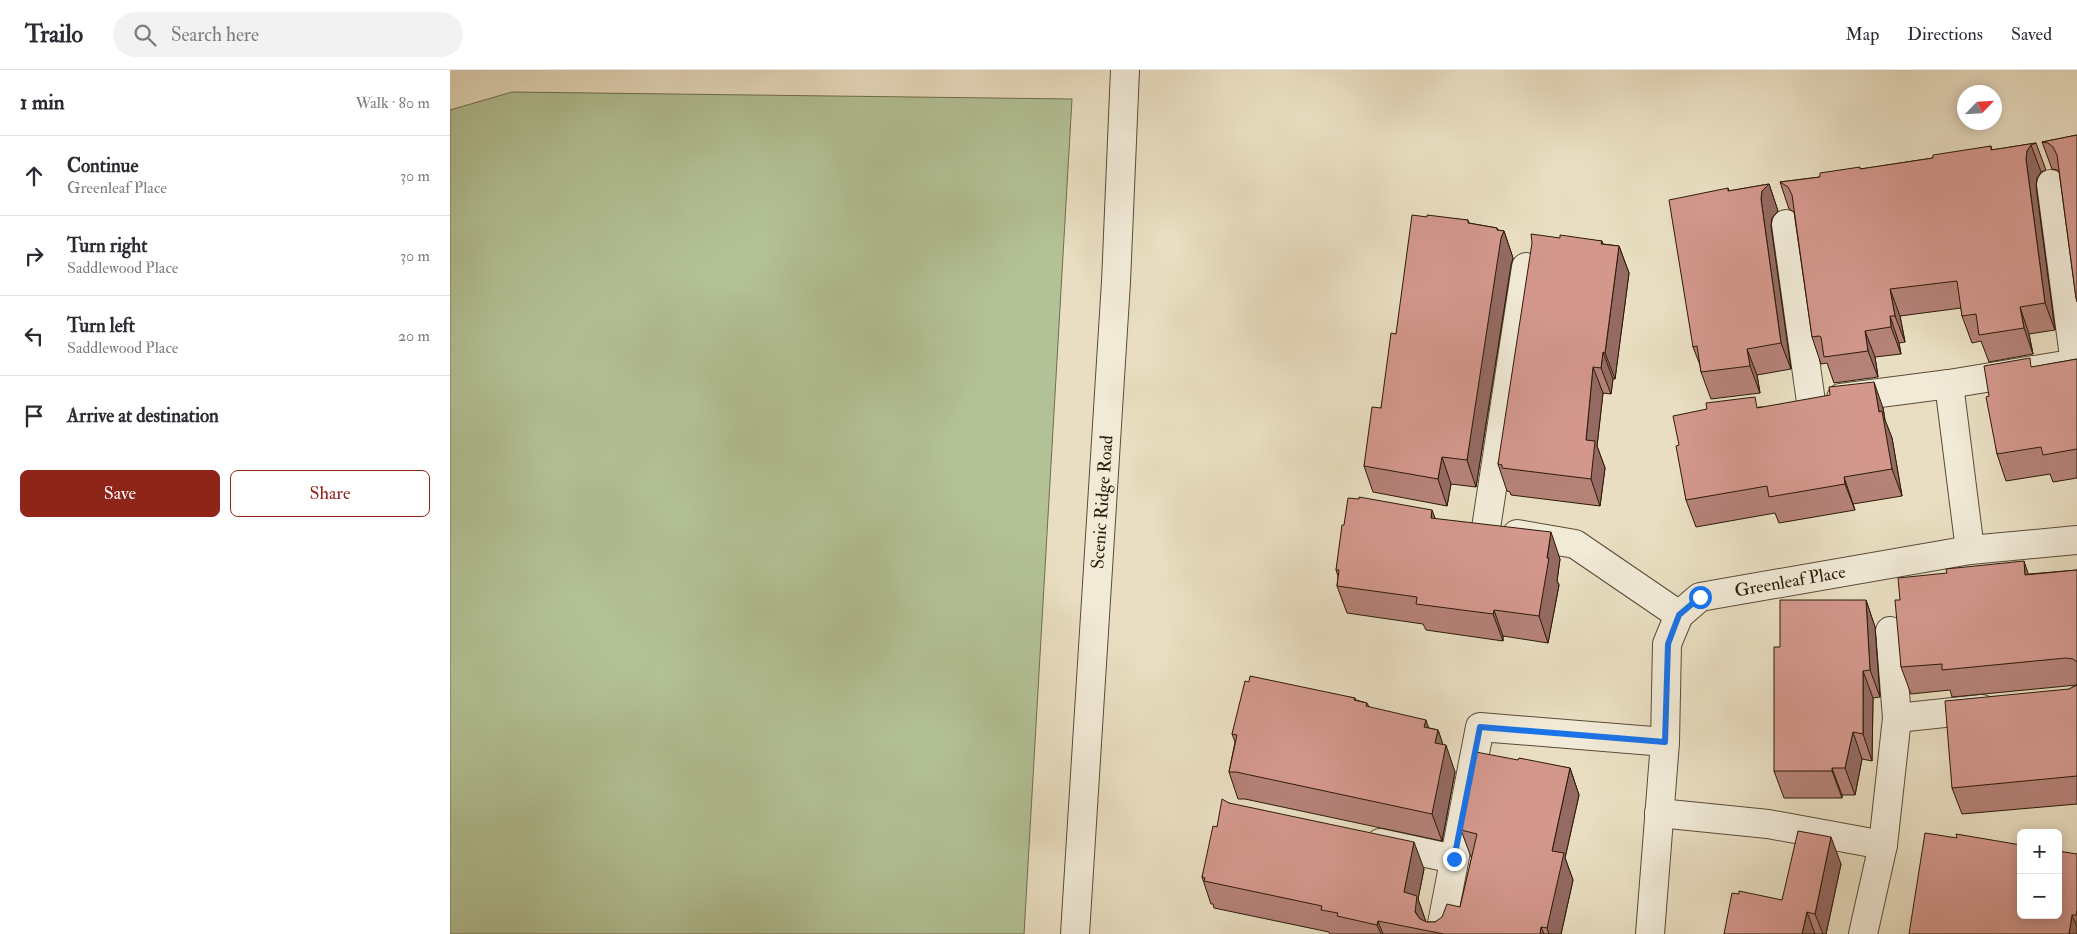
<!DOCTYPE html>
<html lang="en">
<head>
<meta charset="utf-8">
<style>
	:root { --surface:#fff; --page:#f2f2f3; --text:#2b2b33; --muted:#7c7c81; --line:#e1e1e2; --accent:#8f2418 }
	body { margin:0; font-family:"IM FELL Double Pica",serif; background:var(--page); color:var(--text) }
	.controls { position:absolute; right:15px; bottom:15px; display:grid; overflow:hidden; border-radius:8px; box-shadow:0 2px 12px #0003 }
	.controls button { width:45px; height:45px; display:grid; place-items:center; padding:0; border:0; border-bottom:1px solid var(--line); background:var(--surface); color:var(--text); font:25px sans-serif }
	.compass { position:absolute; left:1507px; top:15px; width:45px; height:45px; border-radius:50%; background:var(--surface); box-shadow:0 2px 12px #0003; rotate:65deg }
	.stop { position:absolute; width:15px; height:15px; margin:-11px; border:4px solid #1a73e8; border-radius:50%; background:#fff }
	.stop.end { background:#1a73e8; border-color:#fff; box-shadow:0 1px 5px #0008 }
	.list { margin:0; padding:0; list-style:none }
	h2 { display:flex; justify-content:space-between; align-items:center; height:65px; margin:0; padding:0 20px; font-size:21px }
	h2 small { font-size:16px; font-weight:400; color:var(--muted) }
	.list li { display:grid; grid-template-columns:32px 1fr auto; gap:15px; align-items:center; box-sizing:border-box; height:80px; padding:0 20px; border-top:1px solid var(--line) }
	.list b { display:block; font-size:19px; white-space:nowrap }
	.list p { margin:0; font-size:16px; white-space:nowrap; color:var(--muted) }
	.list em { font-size:16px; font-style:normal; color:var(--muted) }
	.actions { display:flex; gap:10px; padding:15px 20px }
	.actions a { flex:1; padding:11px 0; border:1px solid var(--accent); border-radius:8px; text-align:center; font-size:18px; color:var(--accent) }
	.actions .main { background:var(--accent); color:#fff }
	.icon { flex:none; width:28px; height:28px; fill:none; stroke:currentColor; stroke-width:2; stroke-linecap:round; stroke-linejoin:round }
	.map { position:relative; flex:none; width:1627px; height:864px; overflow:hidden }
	header { display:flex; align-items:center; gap:30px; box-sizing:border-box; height:70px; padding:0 25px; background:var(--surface); border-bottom:1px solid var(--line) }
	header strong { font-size:24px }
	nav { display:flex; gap:28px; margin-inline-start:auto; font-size:18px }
	.search { width:350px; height:45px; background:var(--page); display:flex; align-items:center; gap:12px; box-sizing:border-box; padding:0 18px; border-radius:28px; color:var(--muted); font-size:19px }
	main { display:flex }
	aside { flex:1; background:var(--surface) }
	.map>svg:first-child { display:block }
</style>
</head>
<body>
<header>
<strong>Trailo</strong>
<div class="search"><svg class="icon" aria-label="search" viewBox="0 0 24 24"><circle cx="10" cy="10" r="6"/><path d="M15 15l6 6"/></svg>Search here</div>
<nav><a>Map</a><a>Directions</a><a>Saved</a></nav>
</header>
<main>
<aside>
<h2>1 min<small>Walk · 80 m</small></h2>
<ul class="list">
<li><svg class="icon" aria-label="ahead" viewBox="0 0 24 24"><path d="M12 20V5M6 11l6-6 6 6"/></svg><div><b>Continue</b><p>Greenleaf Place</p></div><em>30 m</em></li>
<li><svg class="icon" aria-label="right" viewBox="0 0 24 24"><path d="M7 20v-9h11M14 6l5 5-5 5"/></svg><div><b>Turn right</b><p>Saddlewood Place</p></div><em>30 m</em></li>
<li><svg class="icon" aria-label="left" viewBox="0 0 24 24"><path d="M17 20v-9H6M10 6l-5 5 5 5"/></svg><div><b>Turn left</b><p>Saddlewood Place</p></div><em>20 m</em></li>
<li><svg class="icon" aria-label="arrive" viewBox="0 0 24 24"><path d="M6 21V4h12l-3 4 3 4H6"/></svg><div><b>Arrive at destination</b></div></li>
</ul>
<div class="actions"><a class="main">Save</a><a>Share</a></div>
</aside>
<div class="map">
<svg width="1627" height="864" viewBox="0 0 1627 864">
	<rect width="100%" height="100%" fill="#e9dec1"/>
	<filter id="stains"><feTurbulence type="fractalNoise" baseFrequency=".004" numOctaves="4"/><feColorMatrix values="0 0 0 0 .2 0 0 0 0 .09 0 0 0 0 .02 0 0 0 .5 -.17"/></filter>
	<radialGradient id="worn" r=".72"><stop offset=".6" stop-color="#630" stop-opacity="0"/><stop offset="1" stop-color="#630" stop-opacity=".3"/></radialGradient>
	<polygon fill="#b3c296" stroke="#706e4f" points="62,22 622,29 574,864 0,864 0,40"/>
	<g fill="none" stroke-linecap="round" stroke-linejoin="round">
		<g stroke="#5b4b36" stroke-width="30">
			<g id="minor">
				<polyline points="1601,114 1625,294"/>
				<polyline points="1336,154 1361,332"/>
				<polyline points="1499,314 1520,480"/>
				<polyline points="1391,328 1499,314 1627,293"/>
				<polyline points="1036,458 1076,197"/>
				<polyline points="1067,464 1125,474 1229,545"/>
				<polyline points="1447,648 1532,639"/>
				<polyline points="1209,743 1318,754 1433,775"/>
				<polyline points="930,773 1004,789"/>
				<polyline points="625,864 666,212 675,0"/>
				<polyline points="990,864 1030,657 1215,672"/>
				<polyline points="1200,864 1215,672 1217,574 1229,545 1250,527 1520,480 1627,470"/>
				<polyline points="1413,864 1433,775 1447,648 1440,561"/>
			</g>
		</g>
		<use href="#minor" stroke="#f1ead7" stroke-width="28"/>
	</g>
	<g fill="#b58278" stroke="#2c1a08">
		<polygon points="1627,65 1627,232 1626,228 1609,101 1607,100 1602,99 1592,72"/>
		<polygon points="1586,73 1596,100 1591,102 1587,108 1586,116 1605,260 1579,264 1583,284 1539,292 1531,271 1522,273 1512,246 1511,238 1450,246 1455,272 1449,273 1451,284 1425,287 1428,307 1384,313 1377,293 1371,294 1362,267 1344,142 1339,139 1330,112 1370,107 1411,99 1483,88 1541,76 1542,80"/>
		<polygon points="1319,114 1328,141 1322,148 1321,156 1341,299 1307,305 1310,323 1261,329 1251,302 1250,295 1243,277 1278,118 1279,121"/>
		<polygon points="977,147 1018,150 1019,153 1047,158 1048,160 1054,161 1063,188 1061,195 1026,417 1001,414 997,436 923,422 914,396 931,338 946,264"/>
		<polygon points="1110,168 1152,171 1153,174 1169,176 1179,203 1165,309 1163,309 1161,324 1153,323 1147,376 1155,398 1150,436 1061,425 1060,422 1057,421 1048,394"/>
		<polygon points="1627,289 1627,408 1603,412 1600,404 1556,411 1547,384 1539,326 1583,297"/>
		<polygon points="1309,337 1433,338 1435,350 1442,368 1452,426 1403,434 1405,440 1329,453 1325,443 1246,457 1236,430 1229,375"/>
		<polygon points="986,449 1110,489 1107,511 1109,515 1098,573 1053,566 1053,571 976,560 973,554 897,543 887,516 888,506 886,500 894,455"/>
		<polygon points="1627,500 1627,615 1502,627 1500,620 1461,624 1451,597 1450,530 1497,503 1579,504"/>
		<polygon points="1416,530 1425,557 1430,627 1423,628 1422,691 1412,689 1405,725 1392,725 1392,728 1334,728 1324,701"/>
		<polygon points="799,612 905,628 906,630 917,633 919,637 979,658 988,660 993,675 1005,702 992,771 795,729 788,729 779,702 785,672 782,664"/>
		<polygon points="1627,615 1627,734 1512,744 1502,718 1619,619"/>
		<polygon points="1068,690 1120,698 1129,725 1115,788 1123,810 1111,864 880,864 879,862 764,838 763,834 761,834 752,807 767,757 779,733 974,799 968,829 976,852 985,852 1010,837 1022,787 1021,787 1011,760"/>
		<polygon points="1627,784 1627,864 1459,864"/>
		<polygon points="1391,794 1376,864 1274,864 1332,830"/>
	</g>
	<g fill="#946a62" stroke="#2c1a08">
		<polygon points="1581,75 1591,102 1587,108 1586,116 1605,260 1595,233 1576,89 1577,81"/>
		<polygon points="1319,114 1328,141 1322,148 1321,156 1341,299 1331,273 1311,129 1312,121"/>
		<polygon points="1047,158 1051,168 1054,161 1063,188 1061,195 1026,417 1017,390"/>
		<polygon points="1169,176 1179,203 1165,309 1155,283"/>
		<polygon points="1440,219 1450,246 1455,272 1445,246"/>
		<polygon points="1570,237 1579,264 1583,284 1574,258"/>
		<polygon points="1440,246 1449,273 1451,284 1441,257"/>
		<polygon points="1415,261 1425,287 1428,307 1418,281"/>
		<polygon points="1297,279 1307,305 1310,323 1300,296"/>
		<polygon points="1153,282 1163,309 1161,324 1151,298"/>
		<polygon points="1143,297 1153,323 1147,376 1155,398 1150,436 1141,409 1136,370"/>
		<polygon points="1424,312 1433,338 1435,350 1442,368 1452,426 1442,399 1429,342"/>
		<polygon points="992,387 1001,414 997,436 988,409"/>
		<polygon points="1394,407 1405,440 1395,414"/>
		<polygon points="982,440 992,466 981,448"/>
		<polygon points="1101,462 1110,489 1107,511 1109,515 1098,573 1089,546"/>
		<polygon points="1574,491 1583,518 1575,505"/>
		<polygon points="1416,530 1425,557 1430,627 1420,600"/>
		<polygon points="1044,540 1053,566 1053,571 1043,544"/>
		<polygon points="1413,601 1423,628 1422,691 1413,664"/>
		<polygon points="976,650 985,676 974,657"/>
		<polygon points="988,660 995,680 996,675 1005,702 992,771 982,744 985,673"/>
		<polygon points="1403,662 1412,689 1405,725 1395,698"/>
		<polygon points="1120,698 1129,725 1115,788 1123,810 1111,864 1099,864 1097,858 1102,781"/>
		<polygon points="1382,698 1392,725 1392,728 1382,701"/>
		<polygon points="1381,767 1391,794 1376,864 1373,864 1365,844"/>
		<polygon points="964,772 974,799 968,829 976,852 976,860 954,822"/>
		<polygon points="1357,842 1365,864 1352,864"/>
		<polygon points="1622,845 1627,857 1627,864 1619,864"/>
		<polygon points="928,851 933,864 931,864 927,855"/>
		<polygon points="1091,857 1094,864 1090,864"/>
	</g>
	<g fill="#d3978c" stroke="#2c1a08">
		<polygon points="1627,65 1627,228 1626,228 1607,85 1603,77 1598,73 1592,72"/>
		<polygon points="1586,73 1581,75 1577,81 1576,89 1595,233 1570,237 1574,258 1529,265 1526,244 1512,246 1507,211 1440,219 1445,246 1440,246 1441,257 1415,261 1418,281 1374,287 1371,267 1369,266 1362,267 1342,125 1338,117 1330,112 1370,107 1370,103 1410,97 1410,99 1483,88 1483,85 1541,76 1541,80"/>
		<polygon points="1319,114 1312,121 1311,129 1331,273 1297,279 1300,296 1251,302 1247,276 1243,277 1219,130 1278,118 1278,121"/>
		<polygon points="962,145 977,147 977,145 1018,150 1018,153 1047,158 1047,160 1054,161 1051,168 1017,390 992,387 988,409 914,396 922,337 931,338 941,263 946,264"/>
		<polygon points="1081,164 1110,168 1110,165 1152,171 1151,174 1169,176 1155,283 1153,282 1151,298 1143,297 1136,370 1145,371 1141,409 1052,398 1052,395 1048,394 1082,173"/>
		<polygon points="1580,288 1581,297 1627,289 1627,379 1593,385 1591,377 1547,384 1536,327 1539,326 1534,296"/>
		<polygon points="1424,312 1429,342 1432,341 1442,399 1394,407 1395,414 1319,427 1317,416 1236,430 1226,376 1229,375 1223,346 1257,339 1256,333 1305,327 1307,338 1380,325 1379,317"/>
		<polygon points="909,427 982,440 981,448 1101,462 1097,488 1099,488 1089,546 1044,540 1043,544 966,534 967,527 887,516 889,500 886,500 892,455 894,455 898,428 909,429"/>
		<polygon points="1574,491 1575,505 1627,500 1627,592 1623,589 1616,588 1492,600 1492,594 1451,597 1445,530 1450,530 1448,508 1497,503 1496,499"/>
		<polygon points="1330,530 1416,530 1420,600 1413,601 1413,664 1403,662 1395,698 1382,698 1382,701 1324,701 1324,577 1330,577"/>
		<polygon points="800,606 905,628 904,630 917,633 916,636 976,650 974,657 988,660 985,673 996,675 982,744 786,702 779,702 787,665 782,664 795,611 799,612"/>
		<polygon points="1627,615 1627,706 1502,718 1495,631 1619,619"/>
		<polygon points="1026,682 1068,690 1069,688 1120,698 1102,781 1114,783 1097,858 1091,857 1090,864 994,864 928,851 927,855 887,846 888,843 871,840 872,836 754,811 755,808 752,807 763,756 767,757 772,729 779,733 964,772 954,822 967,826 965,842 970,849 977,852 985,852 992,847 997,834 1010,837 1027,764 1011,760"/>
		<polygon points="1348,761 1381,767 1365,844 1357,842 1352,864 1274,864 1282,823 1289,824 1289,821 1332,830"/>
		<polygon points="1475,763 1507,768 1506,764 1571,775 1571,845 1608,845 1608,781 1627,784 1627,840 1626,845 1622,845 1619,864 1459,864"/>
	</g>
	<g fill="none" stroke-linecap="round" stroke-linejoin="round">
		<polyline stroke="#1a73e8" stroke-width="6" points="1004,789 1030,657 1215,672 1218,574 1229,545 1250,527"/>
	</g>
	<g text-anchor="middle" stroke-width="4" stroke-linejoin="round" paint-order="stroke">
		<g font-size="18" fill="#2c1a08" stroke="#f1ead7">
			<text transform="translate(652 432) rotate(-86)" y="6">Scenic Ridge Road</text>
			<text transform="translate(1340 511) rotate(-10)" y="6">Greenleaf Place</text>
		</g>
	</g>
	<rect width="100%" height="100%" filter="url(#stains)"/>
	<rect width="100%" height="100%" fill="url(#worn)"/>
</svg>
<div class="controls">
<button>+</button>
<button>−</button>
</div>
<svg class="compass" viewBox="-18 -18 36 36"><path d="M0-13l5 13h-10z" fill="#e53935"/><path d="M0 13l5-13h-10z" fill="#7c7c81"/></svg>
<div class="stop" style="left:1250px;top:527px"></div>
<div class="stop end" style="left:1004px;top:789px"></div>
</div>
</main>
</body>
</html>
